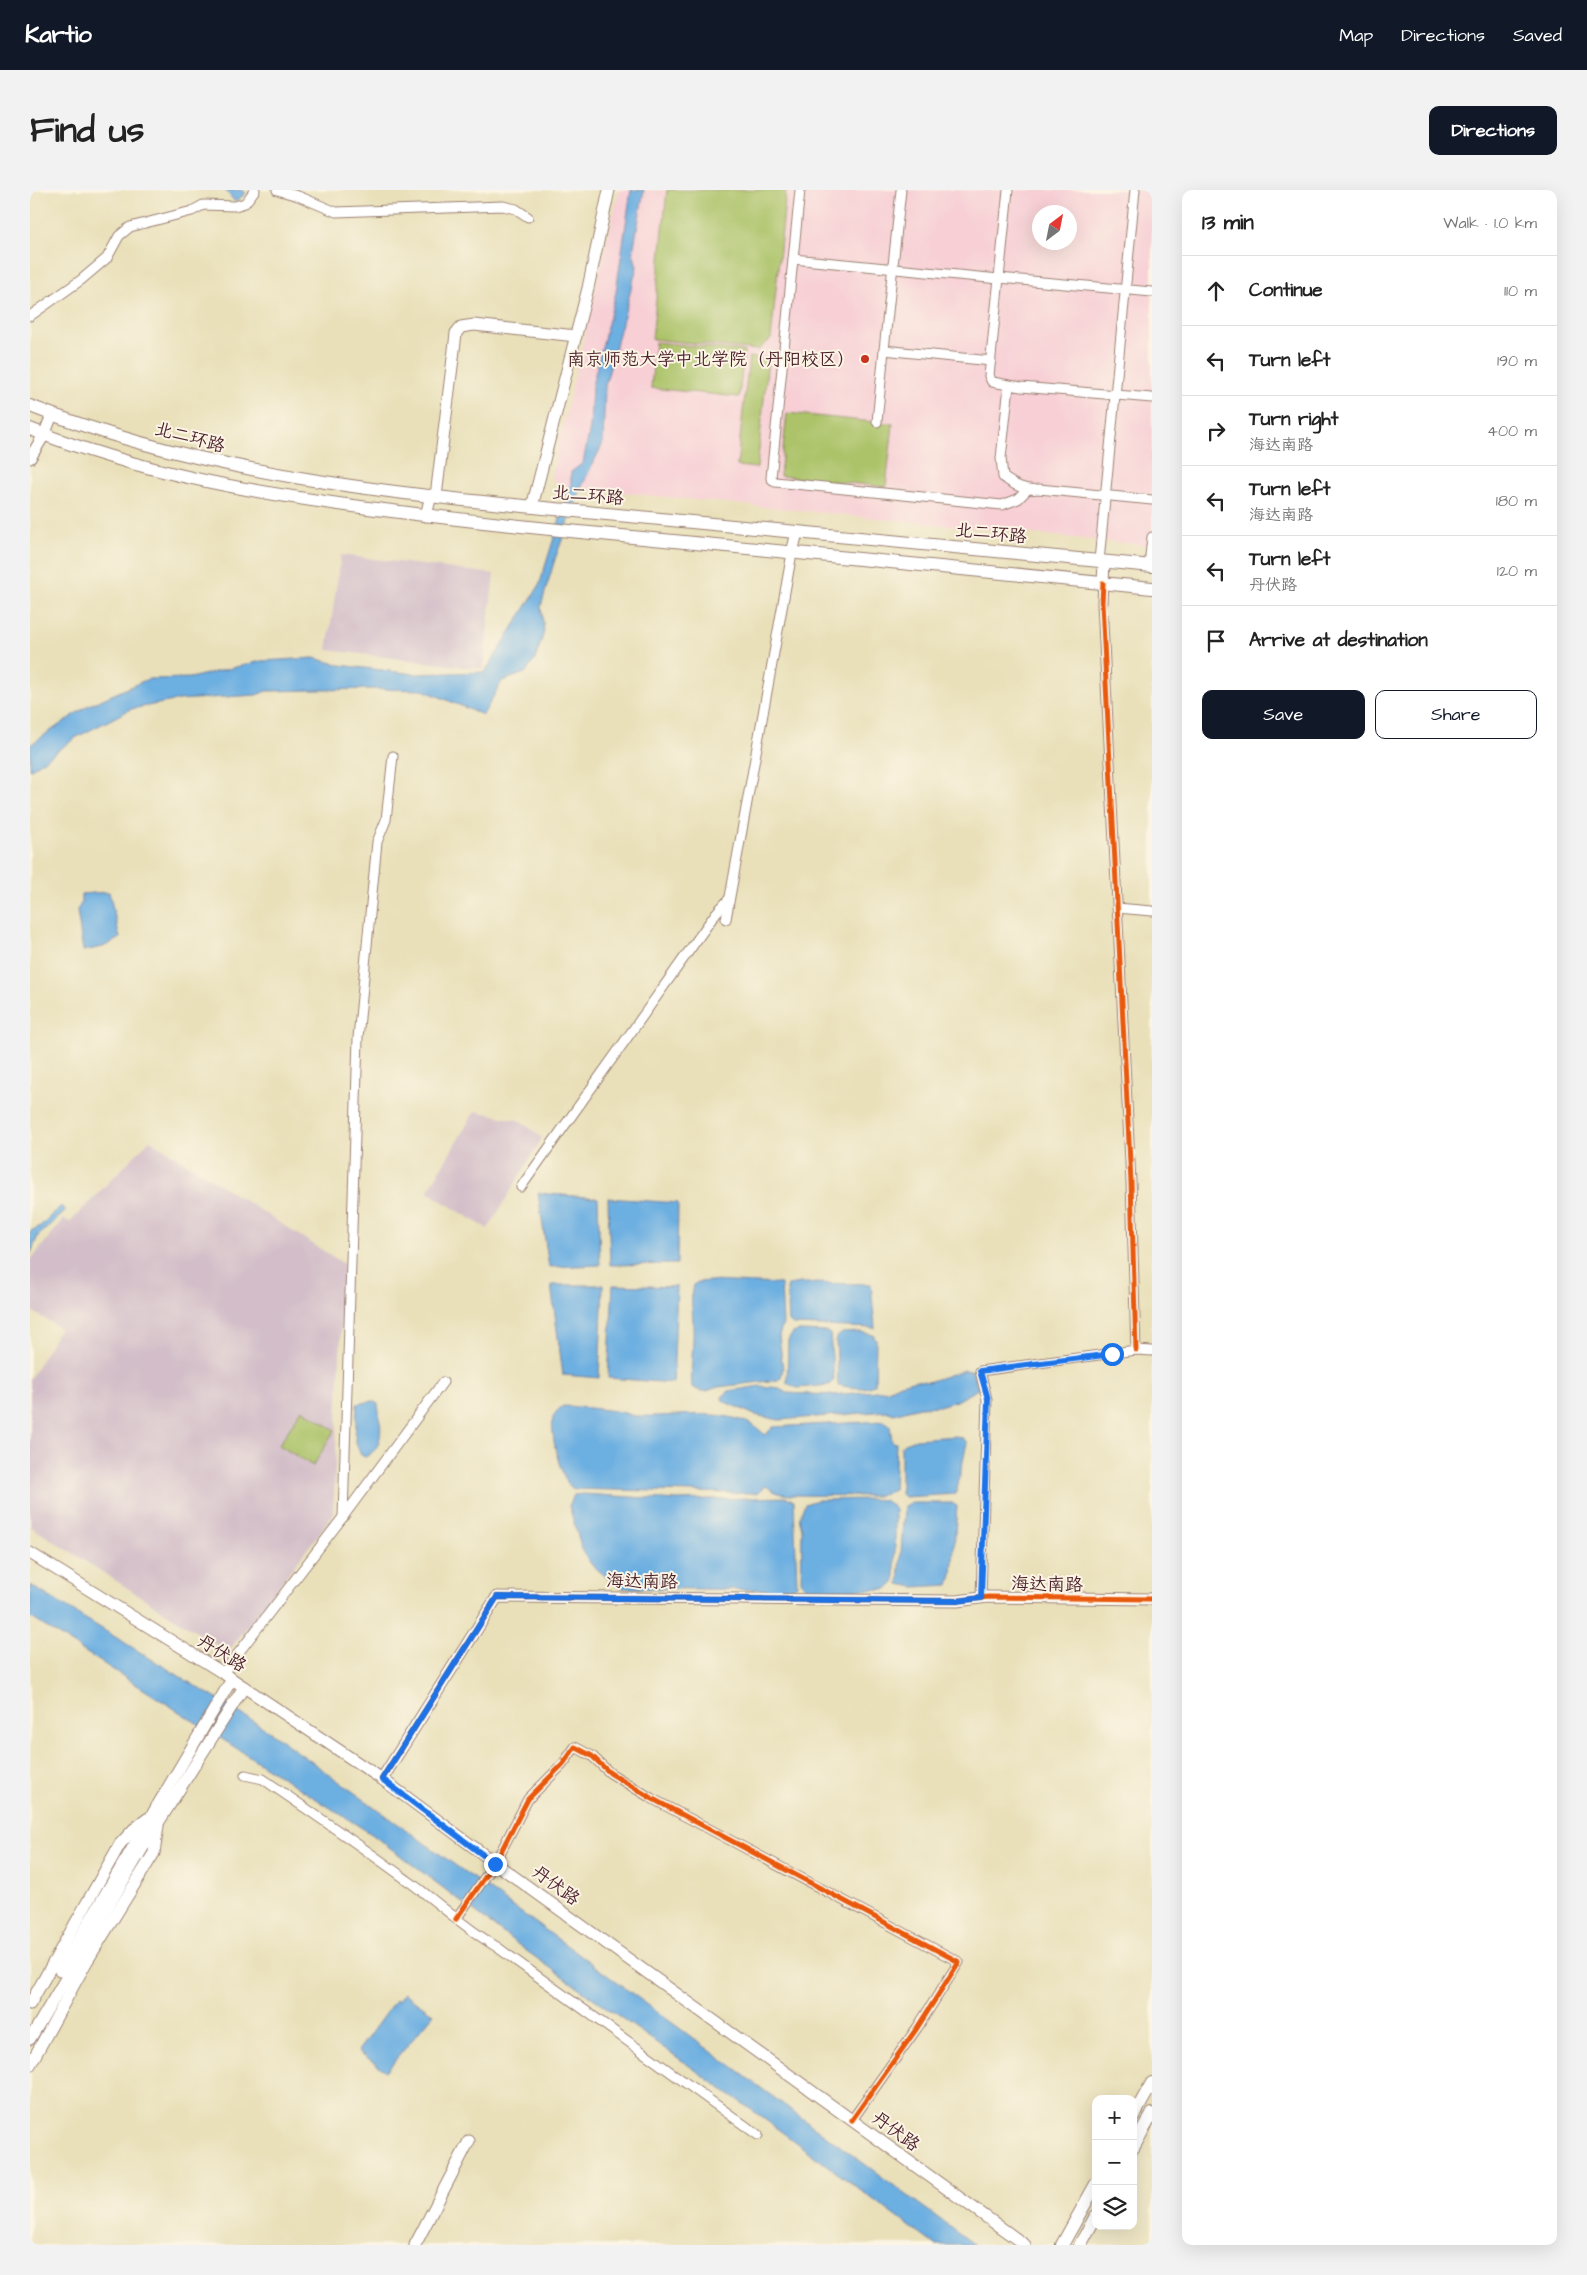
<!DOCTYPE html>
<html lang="en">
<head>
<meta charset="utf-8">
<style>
	:root { --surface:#fff; --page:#f2f2f2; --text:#222; --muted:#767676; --line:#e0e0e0; --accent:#111827 }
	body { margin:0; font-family:"Architects Daughter","LXGW WenKai TC",sans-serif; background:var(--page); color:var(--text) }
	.controls { position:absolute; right:15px; bottom:15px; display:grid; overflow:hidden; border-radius:10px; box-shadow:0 5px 20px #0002 }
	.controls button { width:45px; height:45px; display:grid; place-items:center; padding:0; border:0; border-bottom:1px solid var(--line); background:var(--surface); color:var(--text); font:25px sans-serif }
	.compass { position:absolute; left:1002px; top:15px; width:45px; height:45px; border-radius:50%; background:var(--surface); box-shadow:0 5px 20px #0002; rotate:32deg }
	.stop { position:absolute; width:15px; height:15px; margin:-11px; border:4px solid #1a73e8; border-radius:50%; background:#fff }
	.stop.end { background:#1a73e8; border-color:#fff; box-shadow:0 1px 5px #0008 }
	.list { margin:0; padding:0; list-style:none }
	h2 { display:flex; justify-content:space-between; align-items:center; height:65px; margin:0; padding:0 20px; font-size:21px }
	h2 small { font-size:16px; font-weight:400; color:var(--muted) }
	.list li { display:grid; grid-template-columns:32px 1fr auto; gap:15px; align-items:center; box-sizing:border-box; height:70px; padding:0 20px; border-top:1px solid var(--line) }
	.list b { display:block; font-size:19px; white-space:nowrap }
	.list p { margin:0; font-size:16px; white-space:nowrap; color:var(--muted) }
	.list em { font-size:16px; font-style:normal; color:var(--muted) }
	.actions { display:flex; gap:10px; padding:15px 20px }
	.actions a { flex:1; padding:11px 0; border:1px solid var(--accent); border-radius:10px; text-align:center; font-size:18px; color:var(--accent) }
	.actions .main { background:var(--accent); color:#fff }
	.icon { flex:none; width:28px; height:28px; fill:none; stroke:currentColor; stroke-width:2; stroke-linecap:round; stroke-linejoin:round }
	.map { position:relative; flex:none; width:1122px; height:2055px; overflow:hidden; border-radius:10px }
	header { display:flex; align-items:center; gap:30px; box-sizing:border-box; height:70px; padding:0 25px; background:var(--accent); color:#fff }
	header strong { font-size:24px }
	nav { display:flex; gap:28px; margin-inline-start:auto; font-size:18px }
	.intro { display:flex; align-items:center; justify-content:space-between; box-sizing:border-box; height:120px; padding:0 30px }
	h1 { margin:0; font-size:35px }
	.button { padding:12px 22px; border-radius:10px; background:var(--accent); color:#fff; font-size:18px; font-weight:700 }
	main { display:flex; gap:30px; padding:0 30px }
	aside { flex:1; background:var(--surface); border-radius:10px; box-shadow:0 5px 20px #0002 }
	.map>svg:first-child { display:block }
</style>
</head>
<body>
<header>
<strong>Kartio</strong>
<nav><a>Map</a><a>Directions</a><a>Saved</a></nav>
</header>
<div class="intro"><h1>Find us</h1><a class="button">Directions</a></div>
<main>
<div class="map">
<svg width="1122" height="2055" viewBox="0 0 1122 2055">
	<rect width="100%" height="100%" fill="#fcf5e5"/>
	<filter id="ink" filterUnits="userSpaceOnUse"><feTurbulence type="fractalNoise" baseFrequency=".02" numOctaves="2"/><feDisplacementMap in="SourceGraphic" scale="10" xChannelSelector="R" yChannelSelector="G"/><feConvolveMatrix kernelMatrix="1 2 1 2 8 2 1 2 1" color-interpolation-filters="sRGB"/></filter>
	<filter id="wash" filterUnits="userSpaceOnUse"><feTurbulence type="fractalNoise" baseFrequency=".0096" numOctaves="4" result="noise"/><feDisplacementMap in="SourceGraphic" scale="20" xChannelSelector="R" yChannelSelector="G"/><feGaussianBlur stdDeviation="1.12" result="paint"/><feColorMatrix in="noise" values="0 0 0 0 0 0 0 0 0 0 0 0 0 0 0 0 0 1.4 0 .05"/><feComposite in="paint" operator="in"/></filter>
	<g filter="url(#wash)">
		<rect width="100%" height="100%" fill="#e9e0ba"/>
		<path fill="#f7cfd5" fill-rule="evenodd" d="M589,0H1122V356L528,296L521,286ZM1009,22H1040V52H1009Z"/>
		<g fill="#d2bdc8">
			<polygon points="311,365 464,384 453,479 297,460"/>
			<polygon points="445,921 491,931 512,948 458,1039 397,1002"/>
			<polygon points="120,950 314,1074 303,1325 198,1462 0,1336 0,1189 30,1138 0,1120 0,1071 34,1029 40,1032"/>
		</g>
		<g fill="#acc369" stroke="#7b714a">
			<polygon points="637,0 756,0 741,149 728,160 622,149"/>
			<polygon points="625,152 714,161 709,207 621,198"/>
			<polygon points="719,167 738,169 727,278 707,276"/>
			<polygon points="757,223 863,234 856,297 750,286"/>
			<polygon points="272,1219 305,1240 283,1276 249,1255"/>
		</g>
		<g fill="#6cafe1" stroke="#5b6786">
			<polygon points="195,0 213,0 216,3 205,12"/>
			<polygon points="601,0 614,0 603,62 607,77 575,196 573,253 552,296 525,369 511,416 514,442 505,470 495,483 472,491 453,525 393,500 342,499 237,501 226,505 149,510 101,519 47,547 0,580 0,555 57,516 118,489 160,488 231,471 284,468 310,475 384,484 455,482 509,396 541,293 541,282 553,273 560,238 562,196 586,102"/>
			<polygon points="79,702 90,748 73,757 53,761 47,720 51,714 51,704"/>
			<polygon points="508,1003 568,1008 570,1075 519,1077"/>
			<polygon points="578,1008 648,1013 647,1074 580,1075"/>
			<polygon points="31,1016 36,1021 8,1046 0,1065 0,1041 9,1037"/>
			<path d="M679,1091L751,1094L753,1134L749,1146L753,1179L751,1187L748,1190L688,1197L677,1201H670L662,1197C660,1176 664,1156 663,1135C663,1121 660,1108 663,1095L668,1092Z"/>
			<polygon points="771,1093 841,1094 845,1138 763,1135 759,1132 757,1099 758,1095"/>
			<polygon points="521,1095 573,1095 569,1188 533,1185"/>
			<polygon points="583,1095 647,1097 643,1193 578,1188"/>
			<polygon points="769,1141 797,1142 800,1144 804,1190 799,1195 767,1198 757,1193 758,1150 763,1143"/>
			<path d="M831,1142L843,1145L846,1150L845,1194C835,1201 819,1197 808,1195L806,1148L812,1143Z"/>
			<polygon points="934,1180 942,1181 948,1199 926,1211 909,1216 889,1217 864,1224 856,1221 749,1230 725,1225 693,1211 692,1207 699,1201 730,1196 750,1198 756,1203 802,1205 858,1200 870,1194 886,1190 898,1192"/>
			<path d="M343,1211L348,1214C350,1232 357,1257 335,1267L331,1265L325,1251L327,1214Z"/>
			<path d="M533,1216C552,1217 572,1219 591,1222C596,1223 601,1226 606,1226C644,1228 707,1214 735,1245L743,1237L854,1231L860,1235L862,1252L866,1253L864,1300L849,1306L760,1305L747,1303L736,1296L727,1303H705L543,1299C530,1289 520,1243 523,1228C525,1222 529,1219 533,1216Z"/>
			<polygon points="926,1246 934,1249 937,1253 926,1304 875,1307 871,1304 871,1257 874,1253 886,1249"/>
			<polygon points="553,1304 647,1310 757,1307 764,1311 767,1395 762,1399 754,1400 589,1398 559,1372 552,1359 539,1316 544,1305"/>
			<polygon points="841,1309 854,1310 865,1318 865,1390 861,1396 856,1399 786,1400 776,1398 771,1391 772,1339 769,1327 775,1314 787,1310"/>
			<polygon points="880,1313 922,1313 927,1316 922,1385 919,1395 884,1397 869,1394 874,1317"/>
			<polygon points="0,1395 236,1539 532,1752 945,2055 905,2055 726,1923 498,1762 343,1645 0,1427"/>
			<polygon points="374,1803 404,1824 356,1881 328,1861 365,1810 368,1811"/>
		</g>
	</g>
	<g filter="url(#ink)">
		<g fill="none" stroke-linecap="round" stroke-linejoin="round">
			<g stroke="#9a8072" stroke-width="11">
				<g id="street">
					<polyline points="247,0 268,6 306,22 473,16 486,19 498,27"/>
					<polyline points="770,0 741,288 745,292 972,315 988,309 998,299"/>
					<polyline points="978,0 959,186 962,192 991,197 1122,208"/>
					<polyline points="763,69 969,89"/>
					<polyline points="969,88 1122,102"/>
					<polyline points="0,126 51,90 77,68 89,46 100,37 162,21 173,15 205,16 215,13 225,0"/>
					<polyline points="854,160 871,0"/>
					<path d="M979,196L971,268L973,287C984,295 995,301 1009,299L1122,310"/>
					<polyline points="847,232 854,160 961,171"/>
					<polyline points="1069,371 1105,0"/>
					<polyline points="1119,376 1122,347"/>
					<polyline points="1073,393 1072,413 1101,992 1106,1160"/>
					<polyline points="1087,718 1122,721"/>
					<polyline points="696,729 762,363"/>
					<polyline points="491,997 686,723 699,709"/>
					<polyline points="313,1327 328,848 347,652 356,630 363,566"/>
					<polyline points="951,1408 957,1209 950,1181 1106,1160 1122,1161"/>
					<polyline points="193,1483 313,1327 413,1192"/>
					<path d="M215,1585L233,1589C281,1622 330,1655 377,1690C408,1712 434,1738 467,1757L728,1945"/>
					<polyline points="426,1729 465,1673 498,1609 533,1574 545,1557 562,1566 580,1583 621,1608 929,1772 887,1838 822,1930"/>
				</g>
			</g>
			<g stroke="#9a8072" stroke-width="13">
				<g id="secondary">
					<polyline points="0,268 14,245 22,225"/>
					<polyline points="406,306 425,152 426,143 431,137 444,135 546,146"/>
					<polyline points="502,317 558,98 579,0"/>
					<polyline points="396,326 401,305"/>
					<polyline points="762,363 767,342"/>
					<polyline points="1073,393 1074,372"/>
					<polyline points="0,1363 193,1483 352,1589 465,1673 995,2055"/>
					<polyline points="352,1589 467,1407 927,1411 958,1407 1122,1409"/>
					<polyline points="30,1781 202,1489"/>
					<polyline points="0,1814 90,1654 104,1639 117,1629"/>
					<polyline points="0,1849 118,1649 214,1497"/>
					<polyline points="0,1875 57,1771 124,1663 128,1636"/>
					<polyline points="385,2055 439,1951"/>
				</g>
			</g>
			<g stroke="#9a8072" stroke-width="14">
				<g id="primary">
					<path d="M0,216C190,291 397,307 599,326C773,343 948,359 1122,376"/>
					<path d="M0,239C108,282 223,303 338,318C416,328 493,337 571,344C755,362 938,379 1122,398"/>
					<polyline points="1103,1927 1122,1893"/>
					<polyline points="1103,1958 1122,1924"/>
					<polyline points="1032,2055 1066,1994"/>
					<polyline points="1050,2055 1066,2026"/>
				</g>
			</g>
			<use href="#street" stroke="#fff" stroke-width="9"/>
			<use href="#secondary" stroke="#fff" stroke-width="11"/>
			<use href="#primary" stroke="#fff" stroke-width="12"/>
			<g stroke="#fcf5e5" stroke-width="8">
				<g id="cycleway">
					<polyline points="1073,393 1072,413 1101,992 1106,1160"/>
					<polyline points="352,1589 467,1407 927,1411 958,1407 1122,1409"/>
					<polyline points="426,1729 465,1673 498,1609 533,1574 545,1557 562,1566 580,1583 621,1608 929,1772 887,1838 822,1930"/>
				</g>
			</g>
			<use href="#cycleway" stroke="#e8590c" stroke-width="5"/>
		</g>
	</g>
	<g fill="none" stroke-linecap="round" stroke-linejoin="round" filter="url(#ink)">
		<polyline stroke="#1a73e8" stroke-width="6" points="465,1674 352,1589 467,1407 927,1411 951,1408 958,1209 950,1181 1082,1164"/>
	</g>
	<circle fill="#c8321e" stroke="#fcf5e5" stroke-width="2" cx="835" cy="169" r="5"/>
	<g text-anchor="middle" stroke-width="4" stroke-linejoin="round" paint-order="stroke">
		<g font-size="18" fill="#4a1f2b" stroke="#fcf5e5" text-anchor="end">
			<text x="825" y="175">南京师范大学中北学院（丹阳校区）</text>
		</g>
		<g font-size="18" fill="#4a1f2b" stroke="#fcf5e5">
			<text transform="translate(160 247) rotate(15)" y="6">北二环路</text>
			<text transform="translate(558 305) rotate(5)" y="6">北二环路</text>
			<text transform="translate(961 343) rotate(6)" y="6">北二环路</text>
			<text transform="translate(612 1391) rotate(1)" y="6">海达南路</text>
			<text transform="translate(1017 1394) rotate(1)" y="6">海达南路</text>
			<text transform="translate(192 1463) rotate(32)" y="6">丹伏路</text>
			<text transform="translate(526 1695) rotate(36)" y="6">丹伏路</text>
			<text transform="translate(866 1941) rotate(36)" y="6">丹伏路</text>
		</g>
	</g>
</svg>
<div class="controls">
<button>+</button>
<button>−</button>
<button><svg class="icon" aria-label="layers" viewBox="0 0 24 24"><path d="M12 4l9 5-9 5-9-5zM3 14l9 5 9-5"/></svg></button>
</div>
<svg class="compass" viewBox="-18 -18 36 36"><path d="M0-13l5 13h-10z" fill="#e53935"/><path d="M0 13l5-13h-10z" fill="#767676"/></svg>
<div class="stop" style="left:1082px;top:1164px"></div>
<div class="stop end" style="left:465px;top:1674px"></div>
</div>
<aside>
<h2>13 min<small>Walk · 1.0 km</small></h2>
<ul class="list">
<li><svg class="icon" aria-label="ahead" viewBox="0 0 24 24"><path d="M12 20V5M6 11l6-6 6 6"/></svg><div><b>Continue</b></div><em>110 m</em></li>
<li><svg class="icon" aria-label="left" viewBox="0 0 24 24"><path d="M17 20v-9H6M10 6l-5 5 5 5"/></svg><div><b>Turn left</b></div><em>190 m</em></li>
<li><svg class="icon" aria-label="right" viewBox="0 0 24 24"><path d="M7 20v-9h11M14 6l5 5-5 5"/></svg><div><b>Turn right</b><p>海达南路</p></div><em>400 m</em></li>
<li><svg class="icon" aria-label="left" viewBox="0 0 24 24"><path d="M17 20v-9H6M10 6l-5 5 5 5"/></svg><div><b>Turn left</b><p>海达南路</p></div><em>180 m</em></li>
<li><svg class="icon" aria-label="left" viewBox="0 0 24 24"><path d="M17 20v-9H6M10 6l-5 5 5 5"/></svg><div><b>Turn left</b><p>丹伏路</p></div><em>120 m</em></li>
<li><svg class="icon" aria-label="arrive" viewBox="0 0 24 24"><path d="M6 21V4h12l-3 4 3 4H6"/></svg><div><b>Arrive at destination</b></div></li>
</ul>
<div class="actions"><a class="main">Save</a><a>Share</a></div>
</aside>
</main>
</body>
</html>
